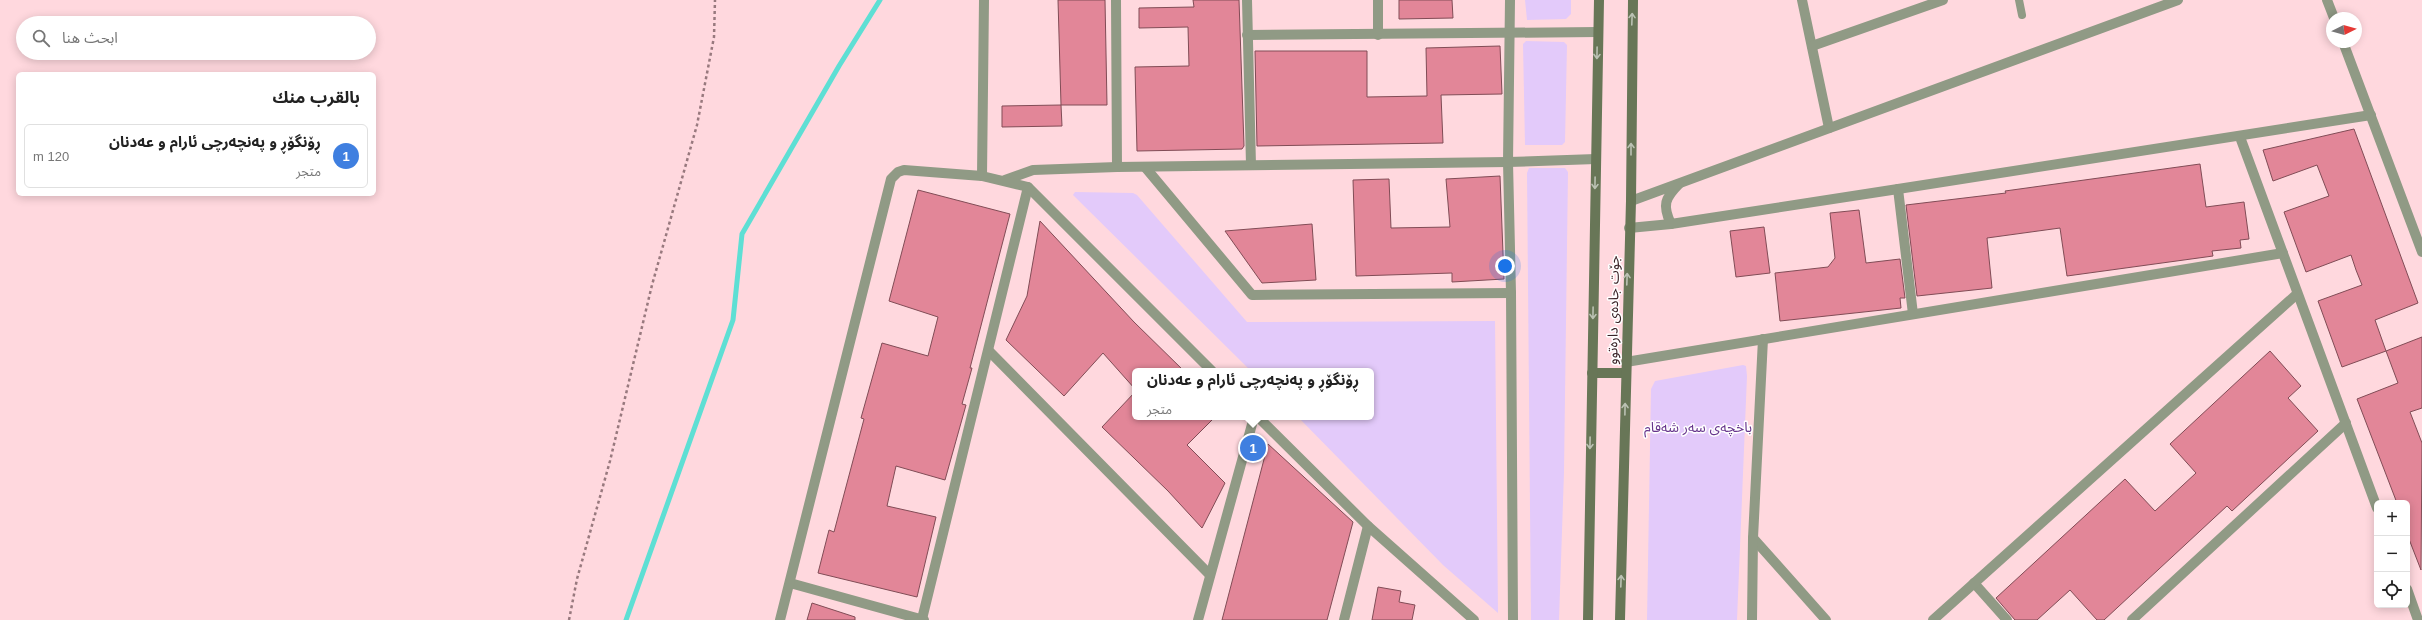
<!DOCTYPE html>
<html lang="ar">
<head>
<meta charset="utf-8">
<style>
	:root { --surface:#fff; --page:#f2f2f2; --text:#222; --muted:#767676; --line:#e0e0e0; --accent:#1a73e8 }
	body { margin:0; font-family:Arial,"Noto Sans Arabic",sans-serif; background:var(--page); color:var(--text); direction:rtl }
	.controls { position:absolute; right:12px; bottom:12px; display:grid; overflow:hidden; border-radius:6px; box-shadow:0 2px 10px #0003 }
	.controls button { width:36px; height:36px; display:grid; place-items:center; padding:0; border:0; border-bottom:1px solid var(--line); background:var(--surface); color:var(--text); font:20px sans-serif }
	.compass { position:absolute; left:2326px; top:12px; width:36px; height:36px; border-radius:50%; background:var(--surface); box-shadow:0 2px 10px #0003; rotate:85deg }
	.you { position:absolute; left:1505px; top:266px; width:14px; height:14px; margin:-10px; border:3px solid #fff; border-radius:50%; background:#1a73e8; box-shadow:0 0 0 6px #1a73e833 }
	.badge { display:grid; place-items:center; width:26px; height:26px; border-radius:50%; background:var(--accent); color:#fff; font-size:13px; font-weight:700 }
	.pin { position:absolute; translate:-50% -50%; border:2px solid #fff; box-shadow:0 1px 4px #0006 }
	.popup { position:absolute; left:1132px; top:368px; width:242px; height:52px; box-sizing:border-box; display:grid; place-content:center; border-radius:6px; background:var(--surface); filter:drop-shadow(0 1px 3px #0005); font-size:13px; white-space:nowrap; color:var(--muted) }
	.popup b { font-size:15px; color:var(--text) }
	.popup::after { content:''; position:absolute; left:50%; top:100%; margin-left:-8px; border:8px solid transparent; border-top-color:var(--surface) }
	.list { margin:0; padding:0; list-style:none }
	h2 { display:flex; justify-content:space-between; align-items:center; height:52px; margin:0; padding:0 16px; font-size:17px }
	h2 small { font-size:13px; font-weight:400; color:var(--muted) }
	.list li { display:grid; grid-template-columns:26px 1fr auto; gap:12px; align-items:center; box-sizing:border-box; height:64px; margin:0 8px 8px; padding:0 8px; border:1px solid var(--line); border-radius:6px }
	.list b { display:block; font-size:15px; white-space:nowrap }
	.list p { margin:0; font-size:13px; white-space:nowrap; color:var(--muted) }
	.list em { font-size:13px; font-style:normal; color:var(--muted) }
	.icon { flex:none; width:22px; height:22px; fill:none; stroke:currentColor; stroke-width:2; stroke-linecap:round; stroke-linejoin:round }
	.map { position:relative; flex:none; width:2422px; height:620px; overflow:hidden; direction:ltr }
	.search { position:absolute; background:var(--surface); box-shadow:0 2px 10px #0003; left:16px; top:16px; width:360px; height:44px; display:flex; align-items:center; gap:10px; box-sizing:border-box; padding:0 14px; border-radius:22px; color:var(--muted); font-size:15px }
	.panel { position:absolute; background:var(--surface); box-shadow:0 2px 10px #0003; left:16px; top:72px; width:360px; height:124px; border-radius:6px; direction:rtl }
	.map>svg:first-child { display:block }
</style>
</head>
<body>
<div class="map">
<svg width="2422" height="620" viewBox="0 0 2422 620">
	<rect width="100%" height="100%" fill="#ffd8de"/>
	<g fill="#e3cafa">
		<polygon points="1525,0 1571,0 1571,14 1566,19 1527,20"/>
		<polygon points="1526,41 1564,42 1567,45 1565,142 1562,145 1525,145 1523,44"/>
		<polygon points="1529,168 1565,168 1568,172 1564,472 1559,620 1531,620 1527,173"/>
		<polygon points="1075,192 1133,193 1137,195 1247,322 1495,321 1498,613 1443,565 1298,417 1371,417 1371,371 1251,371 1073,195"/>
		<polygon points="1743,365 1746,366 1747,376 1737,620 1647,620 1651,389 1655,381"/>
	</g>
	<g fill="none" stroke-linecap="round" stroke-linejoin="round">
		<polyline stroke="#5edfd4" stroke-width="5" points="626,620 733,320 742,234 839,66 880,0"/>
	</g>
	<g fill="#e28698" stroke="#814c56">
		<polygon points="1058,0 1105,0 1107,105 1061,105"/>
		<polygon points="1193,0 1239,0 1244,146 1242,149 1137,151 1135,67 1189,66 1188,27 1139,28 1139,8 1194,7"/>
		<polygon points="1399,0 1452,0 1453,18 1399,19"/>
		<polygon points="1500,46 1502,94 1441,95 1443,143 1257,146 1255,51 1367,51 1367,97 1427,96 1426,48"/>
		<polygon points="1061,105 1062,126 1002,127 1002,106"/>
		<polygon points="2354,129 2418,303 2375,320 2386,351 2342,367 2318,301 2362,285 2356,270 2351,255 2306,272 2284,212 2329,196 2317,165 2273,181 2263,150"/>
		<polygon points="2200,164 2206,207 2244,202 2249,239 2240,240 2241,248 2212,251 2213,256 2067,276 2060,228 1987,238 1992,288 1917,296 1906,205 2006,193 2005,191"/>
		<polygon points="1500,176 1504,279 1452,282 1452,273 1356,276 1353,180 1389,179 1391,228 1450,227 1446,179"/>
		<polygon points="918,190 1010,214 970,368 972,368 962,404 966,405 945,480 896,466 887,506 936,517 917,597 818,573 829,530 834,532 864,419 861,418 882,343 928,356 938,317 889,301"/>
		<polygon points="1859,210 1866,263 1900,259 1905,298 1900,298 1901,308 1780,321 1775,273 1828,267 1835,258 1830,213"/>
		<polygon points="1040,221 1134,322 1184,371 1135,371 1135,389 1103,353 1064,396 1006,340 1027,296"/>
		<polygon points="1312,224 1316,280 1262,283 1225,231"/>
		<polygon points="1764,227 1770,273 1736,277 1730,231"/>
		<polygon points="2422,337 2422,408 2410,412 2422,443 2421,570 2407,534 2407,503 2397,503 2357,399 2398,383 2386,351"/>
		<polygon points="2270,351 2301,386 2288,398 2318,431 2232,511 2227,506 2104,620 2097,620 2070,590 2037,620 2015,620 1996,598 2125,479 2155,511 2196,473 2170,444"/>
		<polygon points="1135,392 1135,417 1215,417 1187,445 1225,483 1202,528 1168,491 1102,427"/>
		<polygon points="1268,444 1353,522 1327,620 1222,620"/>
		<polygon points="1378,587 1401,591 1399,602 1415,605 1412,620 1372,620"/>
		<polygon points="812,603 855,617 855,620 807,620"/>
	</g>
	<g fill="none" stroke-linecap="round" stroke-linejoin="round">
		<polyline stroke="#98797e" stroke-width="2.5" stroke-dasharray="3 3" stroke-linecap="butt" points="569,620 577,579 610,461 652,285 697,125 714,37 715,0"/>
		<polyline stroke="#909a85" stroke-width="8" points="2019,0 2022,15"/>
		<g stroke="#909a85" stroke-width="10">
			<polyline points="1116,0 1117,167"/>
			<polyline points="1247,0 1251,165"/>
			<polyline points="1378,0 1378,35"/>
			<polyline points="1510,0 1508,162 1511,293 1513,620"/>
			<polyline points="1802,0 1829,128"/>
			<polyline points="2327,0 2334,18"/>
			<polyline points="1247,35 1598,32"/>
			<polyline points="2343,42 2422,252"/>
			<polyline points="1812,46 1943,0"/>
			<polyline points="2240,137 2377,508"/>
			<polyline points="1145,167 1252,295 1511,293"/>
			<polyline points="982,176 984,0"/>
			<polyline points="1005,180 1033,170 1117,167 1508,162 1596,159"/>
			<polyline points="1898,189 1913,314"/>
			<polyline points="1631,201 2178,0"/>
			<path d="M1671,224C1662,205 1665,198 1679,184"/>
			<polyline points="1629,228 1671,224 1898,189 2371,115"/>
			<polyline points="989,351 1210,575"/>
			<polyline points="1626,362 2283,253"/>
			<polyline points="1258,417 1368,526 1474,620"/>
			<polyline points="1753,538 1826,620"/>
			<polyline points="790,583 924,620"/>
			<polyline points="1974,583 2007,620"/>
			<polyline points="2407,589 2418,620"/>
			<polyline points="922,619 1028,187"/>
			<polyline points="780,620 891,179 898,172 904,170 982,176 1028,187 1212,371"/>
			<polyline points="1198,620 1254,417"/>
			<polyline points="1344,620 1368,526"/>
			<polyline points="1752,620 1753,538 1763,339"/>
			<polyline points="1933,620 2297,294"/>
			<polyline points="2132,620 2346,423"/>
		</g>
		<g stroke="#687657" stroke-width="10">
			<polyline points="1592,373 1626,373"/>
			<polyline points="1588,620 1599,0"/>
			<polyline points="1620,620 1631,201 1633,0"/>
		</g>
	</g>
	<defs><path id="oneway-shaft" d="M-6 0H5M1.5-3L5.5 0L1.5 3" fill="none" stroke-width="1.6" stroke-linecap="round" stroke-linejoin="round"/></defs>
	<g stroke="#bbc1b3">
		<use href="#oneway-shaft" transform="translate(1632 19) rotate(-88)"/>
		<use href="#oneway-shaft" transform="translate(1597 53) rotate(91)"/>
		<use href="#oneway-shaft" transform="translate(1631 149) rotate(-90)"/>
		<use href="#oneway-shaft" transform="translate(1595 183) rotate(91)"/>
		<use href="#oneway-shaft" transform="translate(1627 279) rotate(-88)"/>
		<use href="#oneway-shaft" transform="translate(1593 313) rotate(91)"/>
		<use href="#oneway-shaft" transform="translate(1625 409) rotate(-89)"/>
		<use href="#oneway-shaft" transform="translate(1590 443) rotate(91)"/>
		<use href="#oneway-shaft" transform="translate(1621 581) rotate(-88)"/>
	</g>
	<g text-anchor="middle" stroke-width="3" stroke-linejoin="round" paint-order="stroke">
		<g font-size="14" fill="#3b2328" stroke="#fff">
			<text transform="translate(1613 310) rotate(-89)" y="5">جۆت جادەی دارەتوو</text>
		</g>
		<g font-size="14" fill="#66348c" stroke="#fff">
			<text x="1698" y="432">باخچەی سەر شەقام</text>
		</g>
	</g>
</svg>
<div class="controls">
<button>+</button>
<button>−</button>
<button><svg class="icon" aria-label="locate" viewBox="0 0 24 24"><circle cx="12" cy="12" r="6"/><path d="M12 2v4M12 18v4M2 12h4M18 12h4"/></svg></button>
</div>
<svg class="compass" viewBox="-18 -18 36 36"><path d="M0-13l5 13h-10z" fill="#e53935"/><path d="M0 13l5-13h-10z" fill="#767676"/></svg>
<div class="you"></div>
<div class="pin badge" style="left:1253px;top:448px;background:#3f7fe0">1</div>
<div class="popup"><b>ڕۆنگۆڕ و پەنچەرچی ئارام و عەدنان</b>متجر</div>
<div class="search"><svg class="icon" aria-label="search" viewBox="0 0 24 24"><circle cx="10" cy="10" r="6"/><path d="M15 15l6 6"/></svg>ابحث هنا</div>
<section class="panel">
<h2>بالقرب منك<small></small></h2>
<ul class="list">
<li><span class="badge" style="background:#3f7fe0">1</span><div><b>ڕۆنگۆڕ و پەنچەرچی ئارام و عەدنان</b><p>متجر</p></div><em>120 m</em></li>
</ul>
</section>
</div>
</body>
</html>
